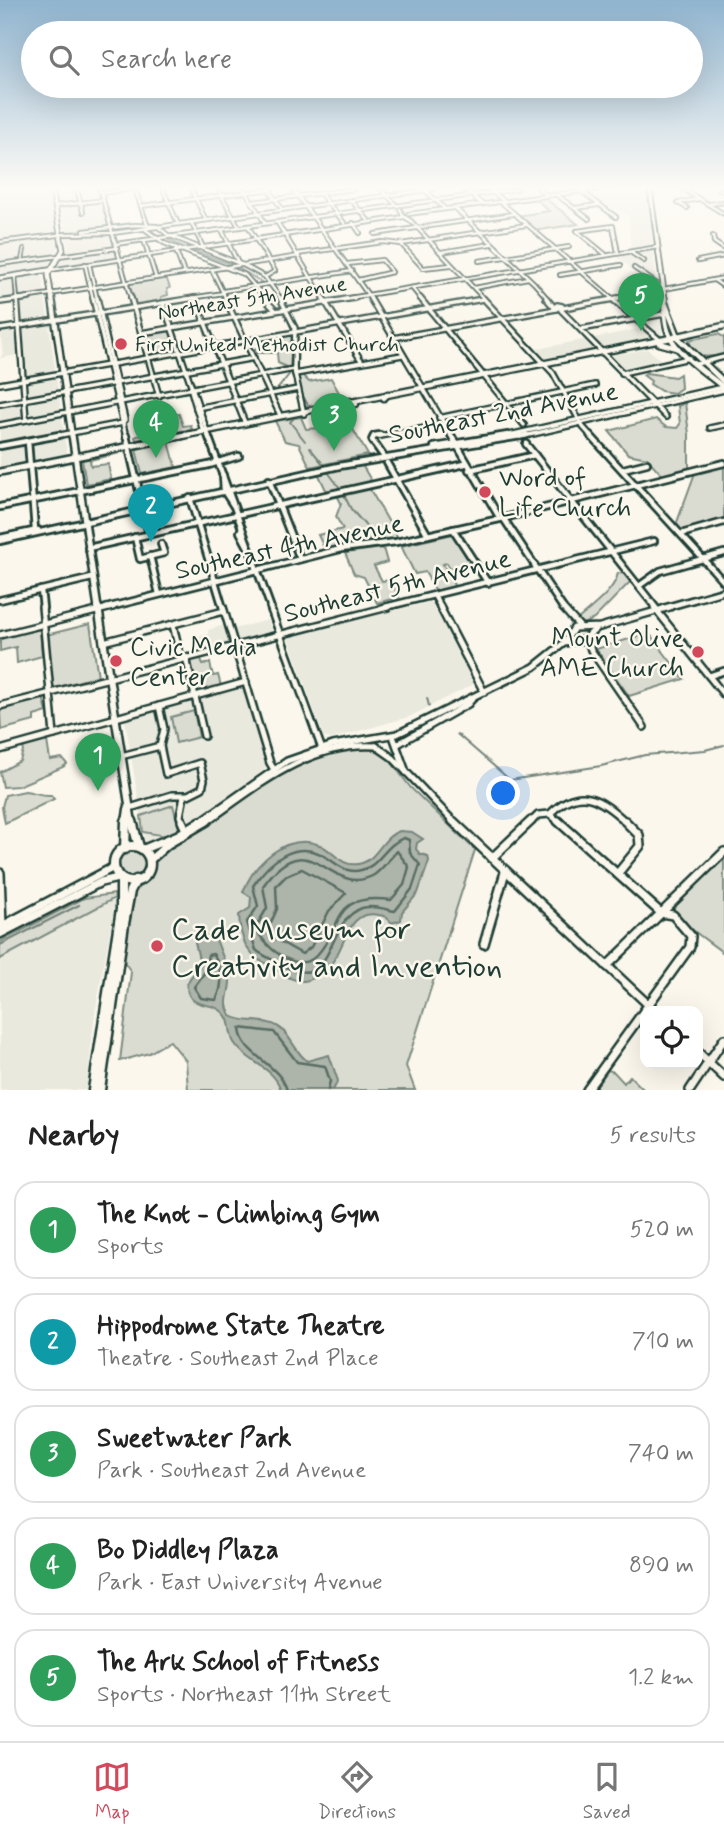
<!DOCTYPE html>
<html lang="en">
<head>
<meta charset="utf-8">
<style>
	:root { --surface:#fff; --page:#f2f2f2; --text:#222; --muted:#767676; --line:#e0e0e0; --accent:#d1495b }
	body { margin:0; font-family:Mynerve,sans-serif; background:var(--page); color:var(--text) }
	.controls { position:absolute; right:21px; bottom:21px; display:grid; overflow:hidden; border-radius:14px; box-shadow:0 7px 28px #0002 }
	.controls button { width:63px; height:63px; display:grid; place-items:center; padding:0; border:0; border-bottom:2px solid var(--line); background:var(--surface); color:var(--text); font:35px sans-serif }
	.you { position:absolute; left:504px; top:794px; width:24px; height:24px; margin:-18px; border:5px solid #fff; border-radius:50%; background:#1a73e8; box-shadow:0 0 0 10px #1a73e833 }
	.badge { display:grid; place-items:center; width:46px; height:46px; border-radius:50%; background:var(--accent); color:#fff; font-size:23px; font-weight:700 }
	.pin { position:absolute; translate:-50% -58px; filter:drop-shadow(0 2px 4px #0008) }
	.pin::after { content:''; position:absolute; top:37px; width:24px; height:21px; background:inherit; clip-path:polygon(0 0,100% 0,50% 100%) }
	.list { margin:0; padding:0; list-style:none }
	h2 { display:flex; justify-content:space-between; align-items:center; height:91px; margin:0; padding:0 28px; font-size:30px }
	h2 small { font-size:23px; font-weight:400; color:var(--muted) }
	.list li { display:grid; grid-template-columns:46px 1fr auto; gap:21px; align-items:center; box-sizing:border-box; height:98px; margin:0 14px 14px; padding:0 14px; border:2px solid var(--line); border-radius:21px }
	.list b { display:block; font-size:26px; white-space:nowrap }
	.list p { margin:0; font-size:23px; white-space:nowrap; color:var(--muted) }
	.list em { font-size:23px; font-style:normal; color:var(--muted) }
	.icon { flex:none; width:38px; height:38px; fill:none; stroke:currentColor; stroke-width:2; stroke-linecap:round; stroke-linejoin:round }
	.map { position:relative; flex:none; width:724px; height:1090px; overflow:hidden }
	.search { position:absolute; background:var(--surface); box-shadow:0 7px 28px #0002; left:21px; right:21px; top:21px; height:77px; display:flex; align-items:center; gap:18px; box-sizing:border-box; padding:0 24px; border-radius:38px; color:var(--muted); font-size:26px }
	.sheet { height:651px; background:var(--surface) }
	nav { display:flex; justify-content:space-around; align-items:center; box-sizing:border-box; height:98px; border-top:2px solid var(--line); background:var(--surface); font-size:19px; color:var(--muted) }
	nav a { display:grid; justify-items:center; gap:4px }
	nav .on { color:var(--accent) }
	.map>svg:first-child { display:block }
</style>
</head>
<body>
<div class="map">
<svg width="724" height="1090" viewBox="0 0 724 1090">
	<rect width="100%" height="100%" fill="#fbf7ec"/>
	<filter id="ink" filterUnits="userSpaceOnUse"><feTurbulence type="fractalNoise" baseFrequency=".0143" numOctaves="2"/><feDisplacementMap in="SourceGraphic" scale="14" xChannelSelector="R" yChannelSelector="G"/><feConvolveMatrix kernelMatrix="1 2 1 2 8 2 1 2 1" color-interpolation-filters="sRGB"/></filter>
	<g filter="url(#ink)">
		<g fill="#eae9de">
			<polygon points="0,189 49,189 58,251 54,257 56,258 45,269 0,276"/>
			<polygon points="57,189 98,189 117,259 57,266 66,256 68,248"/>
			<polygon points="632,189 647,189 662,336 547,360 537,349 649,327 640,319 656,316 637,296 654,286 614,255 631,250 629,216 592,198 634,191"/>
			<polygon points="42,275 67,455 0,467 0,405 22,401 18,355 0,358 3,354 0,331 22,326 19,298 0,301 0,280"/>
			<polygon points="648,349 664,363 621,370 608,356"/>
			<polygon points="431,602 474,684 409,717 331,739 324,737 287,635"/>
			<polygon points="268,620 272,633 200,652 196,637 208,634 208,630 224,625 226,631"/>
			<polygon points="244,687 267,764 265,769 198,818 146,846 125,720"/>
			<polygon points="116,898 95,1013 86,1090 0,1090 0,959"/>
		</g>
		<g fill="#dbdcd1" stroke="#7d8c82" stroke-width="2">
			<polygon points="545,198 578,224 534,231 517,216 549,211 536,199"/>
			<polygon points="166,277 170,288 167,289 168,295 161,297 161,302 136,306 129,283"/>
			<polygon points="170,329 178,351 150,356 143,333"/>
			<path d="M718,334L724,337V354C708,358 694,360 689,340Z"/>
			<polygon points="292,335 290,369 278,363 277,353 256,353 254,349 262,347 259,341"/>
			<polygon points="646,373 675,377 680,374 681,388 674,393 661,391 650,384 651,381 643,375"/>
			<polygon points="298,375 302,375 309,382 331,378 343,400 304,407"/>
			<polygon points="685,403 689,434 689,468 662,475 647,458 628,454 609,431 656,419 666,427 677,428 680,424 678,406"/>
			<polygon points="179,414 183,426 191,425 192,429 136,440 135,437 152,430 150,419"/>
			<polygon points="301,417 306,429 351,426 368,455 310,467 299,444 285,441 275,421"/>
			<polygon points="169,442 176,467 142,474 136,449"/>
			<polygon points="120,453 90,460 91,466 108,464 111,479 86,484 82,460"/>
			<polygon points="362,465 372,482 327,492 318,473"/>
			<polygon points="724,466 724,520 683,532 676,525 695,473"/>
			<polygon points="368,486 398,538 325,550 318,535 343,529 336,517 341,503 336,493"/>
			<polygon points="453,534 470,563 450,568 447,563 443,564 454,585 452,589 437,593 425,572 415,574 401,546"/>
			<polygon points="383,548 387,562 374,566 382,581 391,580 399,597 377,603 364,577 354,574 345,553"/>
			<path d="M618,573L626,574L631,581L594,619L581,625L577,620C590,608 615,591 618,573Z"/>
			<polygon points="90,624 98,676 51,689 46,635"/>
			<polygon points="40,629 42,656 17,663 16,647 0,651 0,638"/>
			<polygon points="649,633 684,679 629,696 596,649"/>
			<polygon points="200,656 203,665 210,663 213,676 218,675 221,686 198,692 189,660"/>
			<polygon points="43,697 47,712 34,716 34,721 1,730 0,712 5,707"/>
			<polygon points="194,711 199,737 176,743 171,717"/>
			<polygon points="47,741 50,760 62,758 67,764 63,767 18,786 3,787 0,772 20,761 24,747"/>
			<path d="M370,748L389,759L411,788L475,850L406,1066L415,1090H188L186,1061L170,1041L149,1053L120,1061L131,972C131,971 126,965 125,963C121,947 128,896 138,883C145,874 150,871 153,860C165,846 186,836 201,826C250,794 308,744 370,748Z"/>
			<path d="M25,791C35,792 41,796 51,795L54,799L5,823L2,807L5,795Z"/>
			<polygon points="173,805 179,829 166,836 143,832 141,816"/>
			<circle cx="132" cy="864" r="13"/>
			<path d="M724,857V949L722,952C710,942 677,922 673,908Z"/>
			<polygon points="114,894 115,898 0,959 0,942 84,898"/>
			<polygon points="608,1070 614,1072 624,1083 630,1076 644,1090 593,1090"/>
		</g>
		<g fill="#adb4aa" stroke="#74847b" stroke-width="2">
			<path d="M400,831L412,832L423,839L417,843L416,849L420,854L428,856L429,861L418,893L402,912L401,920L392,923C387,918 386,916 379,915C347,908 346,947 331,964C325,971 314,980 304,981C288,982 279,968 265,963C246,956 240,936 239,915L250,908L251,897L243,892C254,863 286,832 320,845C334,851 341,867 358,864C378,861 381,836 400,831Z"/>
			<path d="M206,936L216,939C220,951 230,971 230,983C229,996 223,1003 231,1016C245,1024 263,1018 277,1026C290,1033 294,1051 307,1061L329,1055L338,1081L333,1090H281C273,1066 248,1063 235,1044C227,1033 234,1020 220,1010C209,1002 188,1008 187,987C186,979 197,972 200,964L195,942Z"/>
		</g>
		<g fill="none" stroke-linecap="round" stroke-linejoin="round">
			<g stroke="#586d63" stroke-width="2.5">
				<path d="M404,838L409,840L410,853L420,865L412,889L395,911C384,909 373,905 362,908C323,922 337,996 280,964C272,959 263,956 256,950L247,922L258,906L253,886C269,861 296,838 326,857C337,864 346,874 361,870C380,866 385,844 404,838Z"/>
				<path d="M397,851L409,867L404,885L391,900C329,893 346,925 316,956C297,975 262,946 256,927L267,908L263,886C311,818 330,900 374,875C383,869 389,859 397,851Z"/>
				<polygon points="302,869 346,893 329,911 311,947 302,954 272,937 268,929 277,909 276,886 286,876"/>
				<path d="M213,954C222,969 224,985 216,1000L201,998L194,987L205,972L208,955Z"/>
				<path d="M287,1090C278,1062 241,1055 240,1028L274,1032L297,1062L325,1066L330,1081L328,1090"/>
			</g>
			<g stroke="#74847b" stroke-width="2">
				<polyline points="149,230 160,236"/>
				<polyline points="114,231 142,227"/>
				<polyline points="95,232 110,231"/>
				<polyline points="167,239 186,248"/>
				<polyline points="195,251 230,264"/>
				<polyline points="237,267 263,283"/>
				<polyline points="284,312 293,331"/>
				<polyline points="291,368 293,335"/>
				<polyline points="276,391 291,372"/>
				<polyline points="302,394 308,405"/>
				<polyline points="294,418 290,422 305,441"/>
				<polyline points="310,448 323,464"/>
				<polyline points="328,472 340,488"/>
				<polyline points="343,493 351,509 377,539"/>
				<polyline points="427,698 429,706"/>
				<polyline points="457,734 510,780 601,766 645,755 705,750 724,745"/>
			</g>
			<polyline stroke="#74847b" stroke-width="2.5" points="0,945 79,905"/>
			<g stroke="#1f3d34" stroke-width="6">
				<g id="minor-far4">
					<polyline points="77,189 83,212"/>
					<polyline points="100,189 131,299"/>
					<polyline points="135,189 147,224"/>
					<polyline points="163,189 178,224"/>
					<polyline points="191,189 206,220"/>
					<polyline points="218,189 239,227"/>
					<polyline points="244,189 265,223"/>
					<polyline points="293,189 371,299"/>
					<polyline points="381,189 397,206"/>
					<polyline points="424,189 445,209"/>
					<polyline points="464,189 482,204"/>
					<polyline points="489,189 504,201"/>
					<polyline points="539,189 547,195"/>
					<polyline points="683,189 724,214"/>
					<polyline points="719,189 724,192"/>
					<polyline points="269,190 282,209"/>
					<polyline points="581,191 616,217"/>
					<polyline points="101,193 131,189"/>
					<polyline points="320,193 345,224"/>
					<polyline points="557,195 589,219"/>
					<polyline points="351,200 368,220"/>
					<polyline points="252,202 354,189"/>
					<polyline points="501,202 613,299"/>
					<polyline points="678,203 698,199"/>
					<polyline points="678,203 687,208"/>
					<polyline points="709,204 724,202"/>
					<polyline points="56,206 103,200"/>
					<polyline points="141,206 272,189"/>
					<polyline points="575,208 598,205"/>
					<polyline points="400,209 403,216 411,221 484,299"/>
					<polyline points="456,209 534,283 548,299"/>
					<polyline points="408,214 598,189"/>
					<polyline points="191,222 203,247"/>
					<polyline points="277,222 324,299"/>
					<polyline points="353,223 360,233"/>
					<polyline points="248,226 275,271 265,277"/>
					<polyline points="146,230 164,243 245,275 266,299"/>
					<polyline points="222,230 238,263"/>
					<polyline points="84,231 135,225 157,226 168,235 243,265 265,277 281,299"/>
					<polyline points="577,231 613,226 618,253"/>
					<polyline points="577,231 605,254"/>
					<polyline points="375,234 513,214"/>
					<polyline points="713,236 714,242 724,249"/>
					<polyline points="144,240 156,278"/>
					<polyline points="0,242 66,234 113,233 435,189"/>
					<polyline points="116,244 518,189"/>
					<polyline points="401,244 423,268 451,265"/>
					<polyline points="176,251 184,273"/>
					<polyline points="441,252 491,244"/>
					<polyline points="630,252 644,261"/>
					<polyline points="297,254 383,242 401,244 526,225"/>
					<polyline points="22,261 24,249"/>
					<polyline points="479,261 569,247"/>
					<polyline points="698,261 724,256"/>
					<polyline points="0,264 117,248"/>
					<polyline points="85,264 93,299"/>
					<polyline points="89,264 97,299"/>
					<polyline points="347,264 382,260 392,272 358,280"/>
					<polyline points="243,265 299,256"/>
					<polyline points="634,268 663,288"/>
					<polyline points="50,270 404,217"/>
					<polyline points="212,270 226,299"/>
					<polyline points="560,275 621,265"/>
					<polyline points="15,276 17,299"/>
					<polyline points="714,280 724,287"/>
					<polyline points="412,288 421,299"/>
					<polyline points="474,288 528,278"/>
					<polyline points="223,291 352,271"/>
					<polyline points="17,299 241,265"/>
					<polyline points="184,299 224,293"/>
					<polyline points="343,299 658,247"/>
					<polyline points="609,299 724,278"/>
				</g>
			</g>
			<g stroke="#1f3d34" stroke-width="8">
				<g id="minor-far3">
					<polyline points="17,298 26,420"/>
					<polyline points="93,298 126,437"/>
					<polyline points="97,298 125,420 123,422"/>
					<polyline points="131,298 159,396"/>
					<polyline points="195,298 245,423"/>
					<polyline points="225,298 280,415"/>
					<polyline points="264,298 275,310"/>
					<polyline points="280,298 295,328 294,369 304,414"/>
					<polyline points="323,298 362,362"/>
					<polyline points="370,298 452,437"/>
					<polyline points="420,298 524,425"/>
					<polyline points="483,298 553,373 583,427 592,437"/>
					<polyline points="546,298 553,306"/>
					<polyline points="611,298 660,340"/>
					<polyline points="0,302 29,298"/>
					<polyline points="163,303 209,437"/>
					<polygon points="557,305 562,306 563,308 554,308"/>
					<polyline points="563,308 619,298"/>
					<polyline points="561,310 666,417"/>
					<polyline points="0,329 195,298"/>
					<polyline points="581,329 664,314"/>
					<polyline points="141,333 354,298"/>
					<polyline points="393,338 556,309"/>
					<polyline points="696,364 724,357"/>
					<polyline points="622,373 689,358"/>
					<polyline points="295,374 402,355"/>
					<polyline points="0,384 483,299"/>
					<polyline points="199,387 294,369"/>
					<polyline points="191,390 202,428 206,430"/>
					<polyline points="0,404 254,358"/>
					<polyline points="196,408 298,389"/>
					<polyline points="439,418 595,385"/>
					<polyline points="0,425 199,387"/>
					<polyline points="710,428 724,425"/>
					<polyline points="50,437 123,423"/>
					<polyline points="374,437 443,425"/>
					<polyline points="500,437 723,387"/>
					<polyline points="520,437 724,390"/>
				</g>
			</g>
			<g stroke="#1f3d34" stroke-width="10">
				<g id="minor-far2">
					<polyline points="126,435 149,534"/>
					<polyline points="208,435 271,608"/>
					<polyline points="380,435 374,436 372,440 384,457"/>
					<polyline points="451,435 498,515"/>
					<polyline points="590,435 724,582"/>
					<polyline points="28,441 35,530"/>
					<polyline points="526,444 656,608"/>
					<polyline points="0,446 59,435"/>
					<polyline points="434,447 508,435"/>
					<polyline points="387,463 428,535"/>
					<polyline points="623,469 647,463"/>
					<polyline points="469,470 535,455"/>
					<polyline points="223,475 224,491 233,505"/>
					<polyline points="269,480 300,559"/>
					<polyline points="190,498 223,608"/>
					<polyline points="0,507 209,465 239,456"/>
					<polyline points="504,518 724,463"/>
					<polyline points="504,519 563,608"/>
					<polyline points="242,528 240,532 249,549"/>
					<polyline points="453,529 488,583"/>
					<polyline points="681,534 724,522"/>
					<polyline points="135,537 140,559 164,553 161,544"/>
					<polyline points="0,538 38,530"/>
					<polyline points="0,541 339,466 527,435"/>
					<polyline points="88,548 465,464"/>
					<polyline points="150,556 159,594"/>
					<polyline points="639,586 660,571 724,553"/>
					<polyline points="41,590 43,608"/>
					<polyline points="435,597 441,608"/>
					<polyline points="0,600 92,578"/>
					<polyline points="106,608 341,549 396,542 504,518"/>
					<polyline points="381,608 654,541"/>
					<polyline points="664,608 724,591"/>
				</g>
			</g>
			<g stroke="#1f3d34" stroke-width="10">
				<g id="minor-far1">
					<polyline points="42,607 54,735"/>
					<polyline points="223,607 270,763 276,773"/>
					<polyline points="270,607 323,752"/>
					<polyline points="440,607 484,692"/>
					<polyline points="562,607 580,627"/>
					<polyline points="654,607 724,695"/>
					<polyline points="173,625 181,658"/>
					<polyline points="0,635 113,607"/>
					<polyline points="587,637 591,650 644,727"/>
					<polyline points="103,642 224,611"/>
					<polyline points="564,643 583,640 596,629"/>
					<polyline points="186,657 204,736"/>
					<polyline points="709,676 724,671"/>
					<polyline points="0,706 388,607"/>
					<polyline points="393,736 406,772"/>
					<polyline points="398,744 468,704 473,698"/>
					<polyline points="376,746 393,758 455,823"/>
					<polyline points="0,750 246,682"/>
					<polyline points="121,756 160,746 164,729 159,706"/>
					<polyline points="130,808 172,795 188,795 202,788 204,780 200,763 166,774 160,746"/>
					<polyline points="550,814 560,823"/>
					<path d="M550,814C579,784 600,798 627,823"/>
					<polyline points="183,823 180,816 184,796"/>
					<polyline points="198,823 287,761 333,745 397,734 534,667 564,643 574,628 600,627 670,607"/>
					<path d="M205,823C258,786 308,742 376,746"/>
					<polyline points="530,823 538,815 550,814"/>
				</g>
			</g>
			<g stroke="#1f3d34" stroke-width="12">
				<g id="minor">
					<polyline points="182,821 187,832"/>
					<polyline points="453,821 655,1011"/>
					<polyline points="558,821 661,913 673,915 691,936 690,947 587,1090"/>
					<polyline points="144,849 178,835 201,821"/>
					<polyline points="492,858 531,821"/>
					<polyline points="150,860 168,844 207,821"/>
					<polyline points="0,873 2,926"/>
					<polyline points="618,873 640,846 639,835 625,821"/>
					<polyline points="0,927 114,867"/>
					<polyline points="0,934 101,882 118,878"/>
					<polyline points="484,944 505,872"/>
					<polyline points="607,966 724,852"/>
					<polyline points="698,1052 724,1077"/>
					<polyline points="690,1090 724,1039"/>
				</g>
			</g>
			<g stroke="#1f3d34" stroke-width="7">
				<g id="major-far4">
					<polyline points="0,278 49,270"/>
					<polyline points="52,299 48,274 63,250 52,189"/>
				</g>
			</g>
			<g stroke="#1f3d34" stroke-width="9">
				<g id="major-far3">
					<polyline points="52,298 72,437"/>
					<polyline points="177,437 671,338"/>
				</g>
			</g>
			<g stroke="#1f3d34" stroke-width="10">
				<g id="major-far2">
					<polyline points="72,435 98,608"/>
					<polyline points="0,472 185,435"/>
				</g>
			</g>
			<g stroke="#1f3d34" stroke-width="11">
				<g id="major-far1">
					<polyline points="98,607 132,823"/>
					<polyline points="126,823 128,809"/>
				</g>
			</g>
			<g stroke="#1f3d34" stroke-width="13">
				<g id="major">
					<polyline points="132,821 139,847"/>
					<circle cx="132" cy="864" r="18"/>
					<polyline points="125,849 126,821"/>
					<polyline points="93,1090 121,909 121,880"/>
					<polyline points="100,1090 124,924 130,891 136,880"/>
				</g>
			</g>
			<g stroke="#1f3d34" stroke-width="7">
				<polyline id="highway-far1" points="650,189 665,299"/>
			</g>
			<g stroke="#1f3d34" stroke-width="9">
				<g id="highway">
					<path d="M664,298C665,309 664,320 668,331C675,354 707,373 724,388"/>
					<polyline points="665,303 679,339 724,382"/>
					<polyline points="674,337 724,326"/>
					<polyline points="659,343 677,348"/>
					<polyline points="384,398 388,394"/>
					<polyline points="350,401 356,404"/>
				</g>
			</g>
			<use href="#minor-far4" stroke="#fbf7ec" stroke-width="2.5"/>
			<use href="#minor-far3" stroke="#fbf7ec" stroke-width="3.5"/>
			<use href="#minor-far2" stroke="#fbf7ec" stroke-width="4.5"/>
			<use href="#minor-far1" stroke="#fbf7ec" stroke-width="5"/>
			<use href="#minor" stroke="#fbf7ec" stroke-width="7"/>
			<use href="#major-far4" stroke="#fbf7ec" stroke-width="3.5"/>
			<use href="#major-far3" stroke="#fbf7ec" stroke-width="4.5"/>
			<use href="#major-far2" stroke="#fbf7ec" stroke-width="5"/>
			<use href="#major-far1" stroke="#fbf7ec" stroke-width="6"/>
			<use href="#major" stroke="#fbf7ec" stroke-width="8"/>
			<use href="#highway-far1" stroke="#fbf7ec" stroke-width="3.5"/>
			<use href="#highway" stroke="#fbf7ec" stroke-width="4.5"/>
		</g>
	</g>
	<linearGradient id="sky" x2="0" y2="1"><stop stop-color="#90b4cf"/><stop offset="0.55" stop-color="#fdfbf6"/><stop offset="1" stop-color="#fdfbf6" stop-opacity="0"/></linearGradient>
	<rect width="724" height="341" fill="url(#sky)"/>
	<g fill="#d1495b" stroke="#fbf7ec" stroke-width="2.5">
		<circle cx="121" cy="344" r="7"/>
		<circle cx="485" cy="492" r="7"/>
		<circle cx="698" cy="652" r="7"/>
		<circle cx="116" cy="661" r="7"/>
		<circle cx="157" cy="946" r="7"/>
	</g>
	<g text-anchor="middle" stroke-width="5" stroke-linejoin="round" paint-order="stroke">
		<g font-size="21" fill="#1f3d34" stroke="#fbf7ec">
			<text transform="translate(252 298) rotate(-9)" y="7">Northeast 5th Avenue</text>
		</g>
		<g font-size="21" fill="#1f3d34" stroke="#fbf7ec" text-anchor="start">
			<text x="135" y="351">First United Methodist Church</text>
		</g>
		<g font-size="26" fill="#1f3d34" stroke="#fbf7ec">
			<text transform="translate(503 412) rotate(-11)" y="9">Southeast 2nd Avenue</text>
			<text transform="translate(289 546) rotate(-12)" y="9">Southeast 4th Avenue</text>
			<text transform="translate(397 585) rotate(-14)" y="9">Southeast 5th Avenue</text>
		</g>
		<g font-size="26" fill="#1f3d34" stroke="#fbf7ec" text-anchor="start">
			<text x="499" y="486">Word of<tspan x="499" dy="30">Life Church</tspan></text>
			<text x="684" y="646" text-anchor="end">Mount Olive<tspan x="684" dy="30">AME Church</tspan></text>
			<text x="130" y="655">Civic Media<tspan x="130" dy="30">Center</tspan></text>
		</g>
		<g font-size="32" fill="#1f3d34" stroke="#fbf7ec" text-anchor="start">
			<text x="171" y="939">Cade Museum for<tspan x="171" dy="37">Creativity and Invention</tspan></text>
		</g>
	</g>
</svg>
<div class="controls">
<button><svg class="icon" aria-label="locate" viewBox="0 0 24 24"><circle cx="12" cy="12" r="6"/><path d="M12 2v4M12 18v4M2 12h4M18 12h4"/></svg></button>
</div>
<div class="you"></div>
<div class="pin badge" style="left:98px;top:791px;background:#2e9e5b">1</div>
<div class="pin badge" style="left:151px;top:542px;background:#0f9aa8">2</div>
<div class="pin badge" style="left:334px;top:451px;background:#2e9e5b">3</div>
<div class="pin badge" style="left:156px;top:458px;background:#2e9e5b">4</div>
<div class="pin badge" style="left:641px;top:331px;background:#2e9e5b">5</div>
<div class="search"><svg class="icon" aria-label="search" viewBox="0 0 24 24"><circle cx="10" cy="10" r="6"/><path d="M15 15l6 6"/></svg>Search here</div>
</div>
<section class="sheet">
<h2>Nearby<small>5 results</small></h2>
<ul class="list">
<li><span class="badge" style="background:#2e9e5b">1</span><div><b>The Knot - Climbing Gym</b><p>Sports</p></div><em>520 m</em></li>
<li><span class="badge" style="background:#0f9aa8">2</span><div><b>Hippodrome State Theatre</b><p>Theatre · Southeast 2nd Place</p></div><em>710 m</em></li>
<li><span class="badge" style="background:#2e9e5b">3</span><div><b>Sweetwater Park</b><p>Park · Southeast 2nd Avenue</p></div><em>740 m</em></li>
<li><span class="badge" style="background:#2e9e5b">4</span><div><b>Bo Diddley Plaza</b><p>Park · East University Avenue</p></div><em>890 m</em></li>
<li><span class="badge" style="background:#2e9e5b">5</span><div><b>The Ark School of Fitness</b><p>Sports · Northeast 11th Street</p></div><em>1.2 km</em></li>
</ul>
</section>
<nav>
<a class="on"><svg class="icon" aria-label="map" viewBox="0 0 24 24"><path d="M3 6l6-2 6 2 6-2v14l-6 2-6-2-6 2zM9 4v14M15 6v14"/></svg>Map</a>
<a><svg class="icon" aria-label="directions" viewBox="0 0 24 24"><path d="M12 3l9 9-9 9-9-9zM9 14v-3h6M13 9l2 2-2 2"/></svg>Directions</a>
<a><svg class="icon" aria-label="saved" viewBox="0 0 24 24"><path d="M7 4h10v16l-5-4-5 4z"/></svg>Saved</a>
</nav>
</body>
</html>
